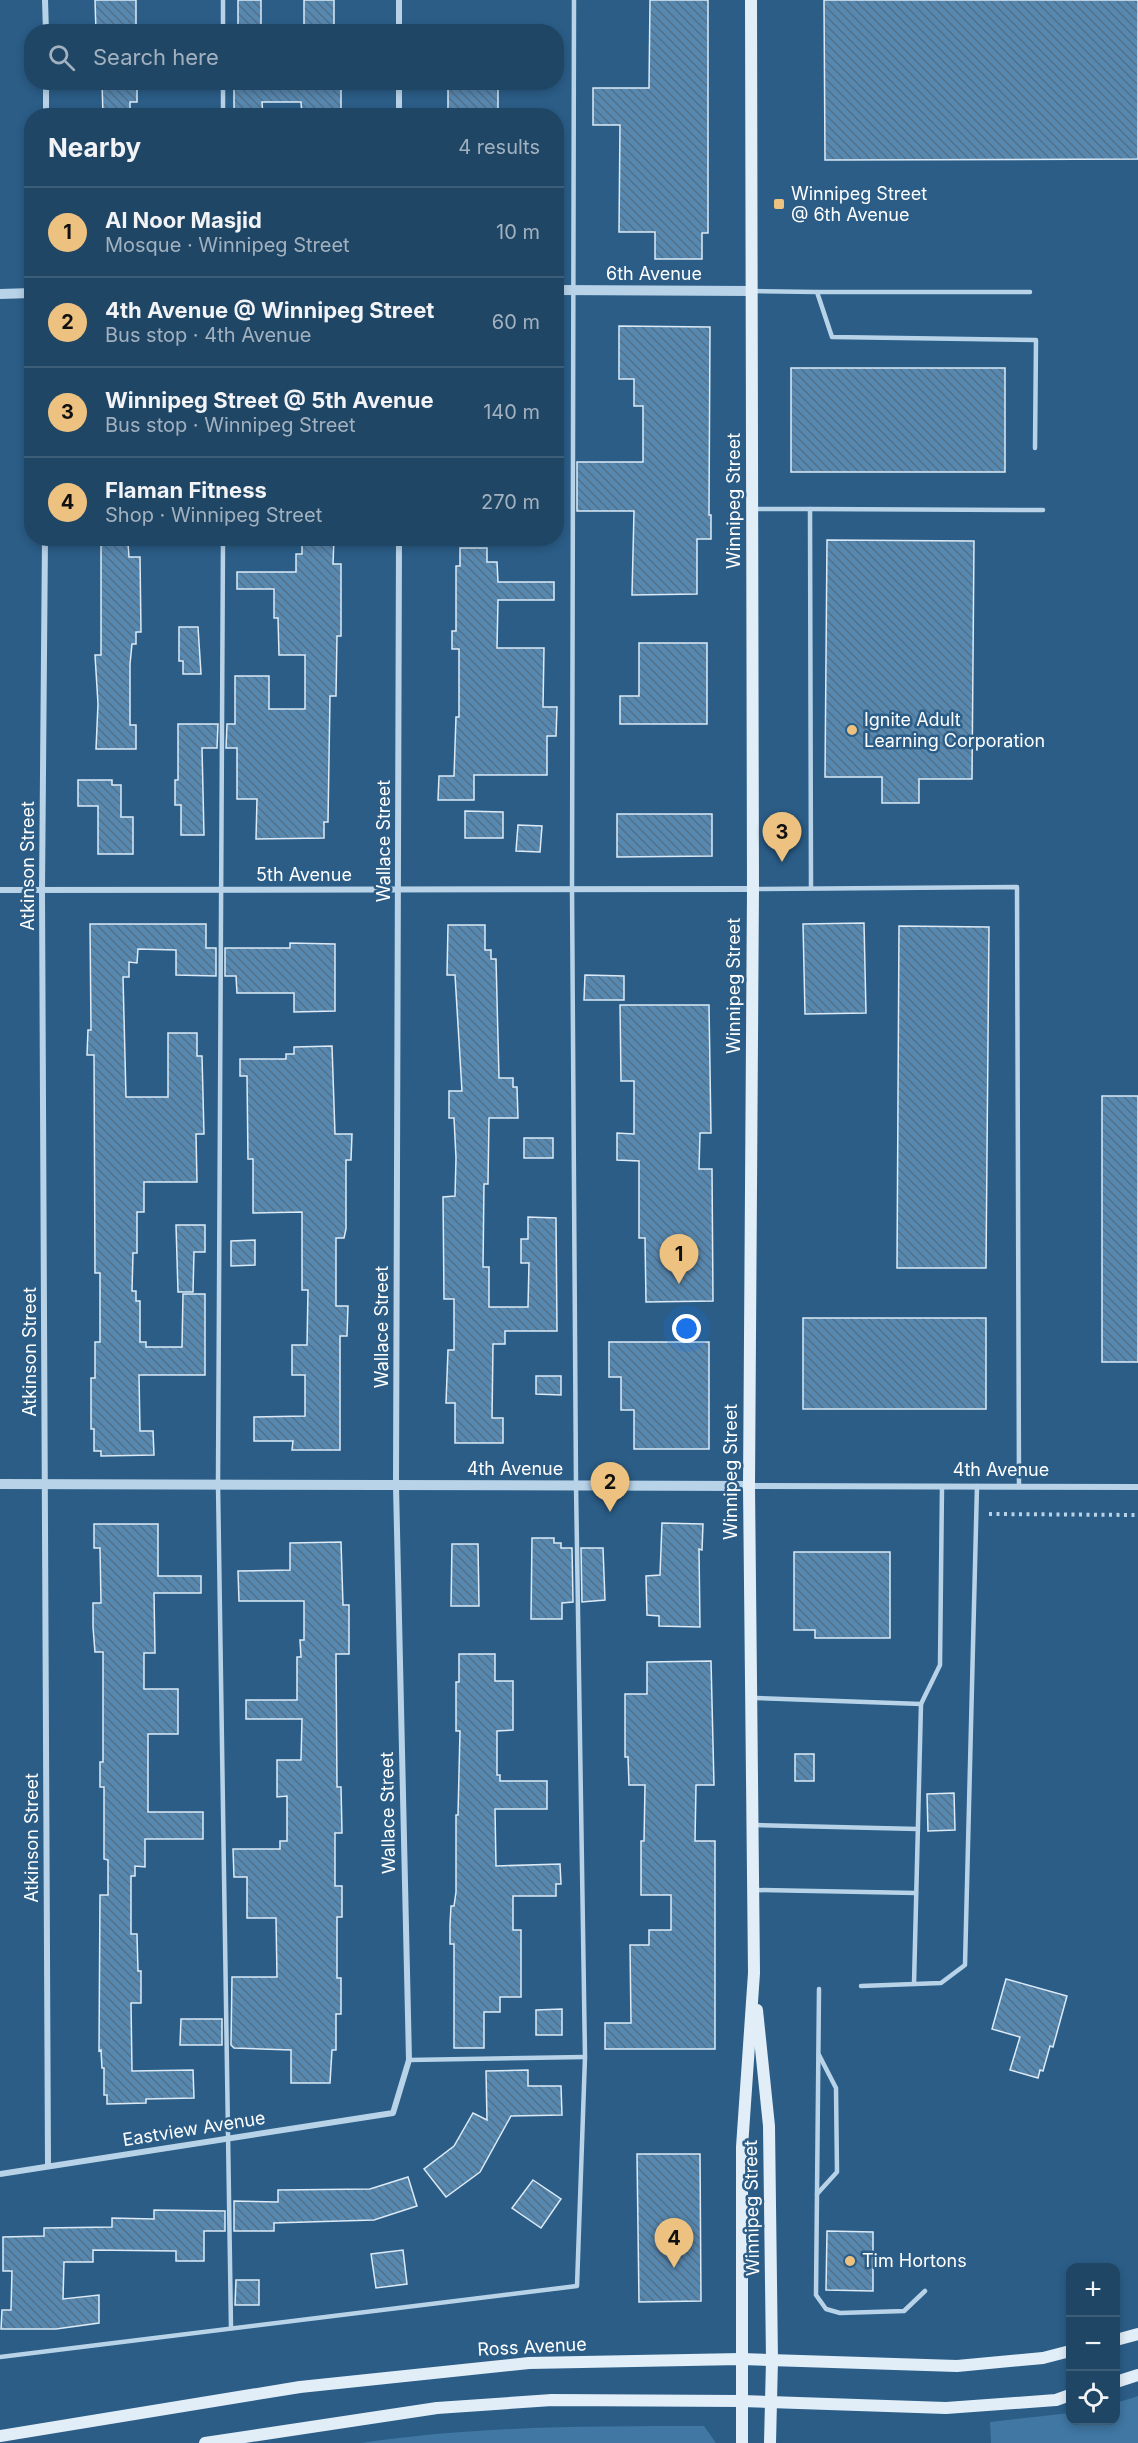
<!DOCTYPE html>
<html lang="en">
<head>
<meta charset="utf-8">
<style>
	:root { --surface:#204665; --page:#2d506e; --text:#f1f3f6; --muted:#a2b1bf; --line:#3d5e79; --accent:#edc280 }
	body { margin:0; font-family:Inter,sans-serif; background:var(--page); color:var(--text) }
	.controls { position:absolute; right:18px; bottom:18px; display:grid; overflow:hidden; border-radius:12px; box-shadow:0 3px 9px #0003 }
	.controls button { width:54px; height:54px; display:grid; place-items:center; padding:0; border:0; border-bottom:2px solid var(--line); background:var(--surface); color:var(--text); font:30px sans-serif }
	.you { position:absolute; left:687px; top:1329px; width:21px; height:21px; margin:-15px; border:4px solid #fff; border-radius:50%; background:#1a73e8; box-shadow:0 0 0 9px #1a73e833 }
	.badge { display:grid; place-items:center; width:39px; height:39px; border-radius:50%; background:var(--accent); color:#111; font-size:20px; font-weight:700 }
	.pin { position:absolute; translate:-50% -50px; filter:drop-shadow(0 2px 3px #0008) }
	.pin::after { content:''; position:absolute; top:32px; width:21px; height:18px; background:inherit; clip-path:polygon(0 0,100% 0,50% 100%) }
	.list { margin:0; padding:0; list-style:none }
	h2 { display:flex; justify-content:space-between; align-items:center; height:78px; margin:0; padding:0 24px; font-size:26px }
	h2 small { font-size:20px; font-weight:400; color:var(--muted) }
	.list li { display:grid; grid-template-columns:39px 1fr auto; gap:18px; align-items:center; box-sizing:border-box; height:90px; padding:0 24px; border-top:2px solid var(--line) }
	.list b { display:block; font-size:22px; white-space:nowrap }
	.list p { margin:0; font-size:20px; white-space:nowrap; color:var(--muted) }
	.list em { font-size:20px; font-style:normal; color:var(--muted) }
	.icon { flex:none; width:33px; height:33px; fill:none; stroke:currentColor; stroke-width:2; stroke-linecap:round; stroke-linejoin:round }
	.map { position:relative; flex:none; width:1138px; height:2443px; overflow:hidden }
	.search { position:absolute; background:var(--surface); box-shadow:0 3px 9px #0003; left:24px; top:24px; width:540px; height:66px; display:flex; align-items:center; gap:15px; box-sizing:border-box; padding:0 21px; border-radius:24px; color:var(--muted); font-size:22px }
	.panel { position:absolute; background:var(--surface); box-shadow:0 3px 9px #0003; left:24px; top:108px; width:540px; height:438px; border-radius:24px }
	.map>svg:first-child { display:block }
</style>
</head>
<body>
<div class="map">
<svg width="1138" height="2443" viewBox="0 0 1138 2443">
	<defs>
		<pattern id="building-back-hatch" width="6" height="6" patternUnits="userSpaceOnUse" patternTransform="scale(1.5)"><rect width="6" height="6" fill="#5788b0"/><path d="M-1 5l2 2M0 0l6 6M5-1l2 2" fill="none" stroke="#537088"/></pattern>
	</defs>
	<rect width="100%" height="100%" fill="#2b5d87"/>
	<g fill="#4077a3">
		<polygon points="1138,2396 1138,2443 991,2443 990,2422 1070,2413 1070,2420 1116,2420 1116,2403"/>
		<path d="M704,2426L716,2443H361C475,2426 589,2426 704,2426Z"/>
	</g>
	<g fill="url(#building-back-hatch)" stroke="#dbeaf6" stroke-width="1.5">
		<polygon points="95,0 136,0 136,32 96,32"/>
		<rect x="238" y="0" width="23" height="32"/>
		<rect x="304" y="0" width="30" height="32"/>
		<polygon points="650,0 708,0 708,233 702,233 702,259 655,259 655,232 619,232 620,125 593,125 593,88 649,88"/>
		<polygon points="824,0 1138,0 1138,159 825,160"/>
		<polygon points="102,82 137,82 137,102 130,102 130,116 103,116"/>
		<polygon points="234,82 341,82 341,116 302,116 301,102 262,102 263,116 234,116"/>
		<rect x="448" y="82" width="50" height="34"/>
		<polygon points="619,326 710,327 709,515 711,515 711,539 697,539 697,594 632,595 634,511 577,511 577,462 643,462 643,406 634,406 634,379 619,379"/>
		<rect x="791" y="368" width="214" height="104"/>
		<polygon points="302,538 334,538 333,564 341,564 341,636 337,636 336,696 330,696 328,822 324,822 324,838 256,839 257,799 237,799 237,748 226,748 227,724 235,724 235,676 269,676 269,709 305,709 305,655 279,655 278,618 274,618 274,589 237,589 237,572 296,572 296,554 302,554"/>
		<polygon points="827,540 974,541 972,779 919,779 919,803 882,803 882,777 825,777"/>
		<polygon points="101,543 128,543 129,557 140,557 141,632 136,632 136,644 132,644 130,664 130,725 136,725 136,749 96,749 98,704 95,655 101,655"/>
		<polygon points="460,548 487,548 487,562 497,562 498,582 554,582 554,600 498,600 497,648 544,648 543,707 557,707 556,736 547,736 547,775 474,775 474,800 438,800 439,776 454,776 456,717 459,717 459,649 452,649 452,631 456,631 456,566 460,566"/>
		<polygon points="179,627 198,627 201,674 183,674 183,661 179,661"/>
		<polygon points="639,643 707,643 707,724 620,724 620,696 639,696"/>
		<polygon points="178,724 218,724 217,748 202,748 204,835 181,835 181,805 175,805 175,780 178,780"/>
		<polygon points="78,780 112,780 112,785 121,785 121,817 133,817 133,854 98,854 98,806 78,806"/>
		<polygon points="465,811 503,812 503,838 465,838"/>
		<polygon points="617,814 712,814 712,856 617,857"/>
		<polygon points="518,825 542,826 540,852 516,851"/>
		<polygon points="864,923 866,1013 805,1014 803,924"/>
		<polygon points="90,924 206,924 206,948 216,948 216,976 176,975 176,950 138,949 137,963 129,962 129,977 123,977 126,1097 168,1097 168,1033 197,1033 197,1056 202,1056 204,1134 196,1134 197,1182 144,1182 144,1212 137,1212 137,1253 133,1253 132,1291 136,1291 136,1301 140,1301 140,1342 146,1342 146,1347 182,1347 183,1294 205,1294 205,1375 139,1375 140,1431 153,1431 154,1455 101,1456 101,1451 94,1451 94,1429 91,1429 91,1378 95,1378 95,1342 100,1342 100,1273 95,1273 94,1055 87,1055 88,1030 91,1030"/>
		<polygon points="448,925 485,925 485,950 491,950 491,959 496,959 499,1078 513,1078 513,1087 517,1087 518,1118 489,1118 488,1184 484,1184 483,1267 489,1267 489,1307 528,1307 529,1263 521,1263 521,1239 528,1239 528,1217 556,1218 557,1331 505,1331 505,1344 493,1344 492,1418 503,1418 503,1443 455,1443 455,1403 446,1403 448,1350 454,1350 454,1299 444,1299 443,1197 455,1196 456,1158 454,1118 449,1118 449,1091 462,1091 455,975 447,975"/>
		<polygon points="899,926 989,927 986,1268 897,1268"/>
		<polygon points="290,943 335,944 335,1011 294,1012 294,993 237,993 236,976 225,976 225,948 290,948"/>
		<polygon points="585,975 624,976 624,1000 584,1000"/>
		<polygon points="620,1005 709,1005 711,1133 700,1133 699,1169 712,1169 713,1301 646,1302 645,1238 639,1238 639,1161 617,1160 617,1133 634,1134 634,1081 621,1081"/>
		<polygon points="332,1046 335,1134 352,1134 351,1160 346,1160 346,1229 344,1238 336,1238 336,1306 348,1306 347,1336 340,1336 340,1450 292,1450 293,1441 254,1441 254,1417 305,1416 305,1375 292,1375 292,1345 307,1345 308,1290 302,1290 302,1212 253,1213 253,1159 248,1159 247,1076 240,1076 240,1059 286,1059 286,1054 294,1054 294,1047"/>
		<rect x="1102" y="1096" width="36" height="266"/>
		<rect x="524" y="1138" width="29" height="20"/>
		<polygon points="176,1225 205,1225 205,1252 194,1252 193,1292 178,1292"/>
		<polygon points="255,1240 255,1265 231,1266 231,1241"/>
		<rect x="803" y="1318" width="183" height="91"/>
		<polygon points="609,1342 709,1342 709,1449 634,1449 634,1410 621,1410 621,1377 609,1377"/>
		<polygon points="536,1376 561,1376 561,1395 536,1394"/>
		<polygon points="662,1523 703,1524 702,1550 699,1549 700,1627 659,1626 659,1616 647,1615 646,1576 660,1575"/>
		<polygon points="94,1524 158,1524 158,1576 201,1576 201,1593 154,1593 155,1653 144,1653 144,1689 178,1689 178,1734 148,1734 148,1812 203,1812 203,1839 145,1839 145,1867 135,1866 135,1876 131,1876 131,1934 137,1934 138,1971 141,1971 141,2003 131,2003 132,2071 193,2070 194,2098 146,2099 146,2103 107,2104 107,2095 104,2095 104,2068 102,2068 101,2050 99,2051 100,1895 108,1895 108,1860 104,1859 104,1787 100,1787 100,1762 103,1762 103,1652 95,1652 93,1627 93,1603 101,1603 100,1548 94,1548"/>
		<polygon points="532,1538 554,1538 554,1543 561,1543 561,1548 572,1548 573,1602 562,1603 562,1619 531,1619"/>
		<polygon points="341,1542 343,1605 349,1605 349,1654 336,1654 337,1787 341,1787 342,1833 335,1833 335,1886 342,1886 342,1917 337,1917 337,1978 341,1978 341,2014 336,2014 336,2050 332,2050 330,2083 291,2083 291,2050 234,2048 231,2045 232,1977 277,1977 276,1918 247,1918 247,1877 234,1877 233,1849 280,1849 280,1841 287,1841 287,1796 277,1797 277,1760 301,1760 302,1719 246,1719 246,1700 297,1700 297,1657 301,1657 300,1640 304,1640 304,1601 239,1601 238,1571 290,1570 290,1543"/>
		<polygon points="452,1544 478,1544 479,1606 451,1606"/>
		<polygon points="581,1548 603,1548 605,1600 582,1602"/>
		<polygon points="794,1552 890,1552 890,1638 815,1638 815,1630 794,1630"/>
		<polygon points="459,1654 495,1654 495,1681 513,1681 513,1730 497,1731 497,1775 500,1775 500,1781 547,1781 547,1809 495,1809 496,1866 560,1864 561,1884 556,1884 556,1896 513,1896 513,1930 521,1930 521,1997 500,1997 500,2012 484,2012 484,2048 454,2048 454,1944 450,1944 450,1925 451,1906 454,1906 456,1892 456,1815 458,1815 460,1731 456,1731 456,1682 459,1682"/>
		<polygon points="711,1661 714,1785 696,1785 695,1841 715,1841 715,2049 605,2049 605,2023 631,2023 630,1945 649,1945 649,1930 671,1930 671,1895 641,1895 641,1841 644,1841 645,1785 629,1785 628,1757 625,1757 625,1694 647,1694 647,1662"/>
		<rect x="795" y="1754" width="19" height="27"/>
		<polygon points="954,1793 955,1830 928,1831 927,1794"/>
		<polygon points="1006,1979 1067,1996 1053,2047 1050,2046 1043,2071 1040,2070 1038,2078 1010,2070 1020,2037 992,2029"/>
		<polygon points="562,2009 562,2035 536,2035 536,2010"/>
		<polygon points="181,2019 222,2019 222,2045 180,2045"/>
		<polygon points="528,2070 528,2086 561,2086 562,2115 511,2116 480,2172 446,2197 424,2169 454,2146 473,2113 487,2120 486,2071"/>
		<polygon points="637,2154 700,2154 701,2301 639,2302"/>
		<polygon points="408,2177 417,2206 374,2220 274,2223 274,2231 234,2231 234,2201 278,2202 278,2190 370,2189"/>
		<polygon points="533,2180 561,2199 541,2228 512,2208"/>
		<polygon points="154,2210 225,2211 225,2231 204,2231 204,2261 176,2261 176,2251 93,2250 93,2262 64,2262 63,2299 99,2295 99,2323 56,2329 1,2329 2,2310 11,2310 12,2271 3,2271 3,2237 44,2236 44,2228 112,2227 112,2218 154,2219"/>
		<polygon points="827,2231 873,2232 873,2291 826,2290"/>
		<polygon points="403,2250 407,2284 376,2288 371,2254"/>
		<polygon points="236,2280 259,2280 259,2305 235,2305"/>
	</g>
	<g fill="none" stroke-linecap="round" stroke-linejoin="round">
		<polyline stroke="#b8d3e8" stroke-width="4" stroke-dasharray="3 4.5" stroke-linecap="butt" points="989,1514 1138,1515"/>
		<g stroke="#b8d3e8" stroke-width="4.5">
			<polyline points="223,0 223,32"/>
			<polyline points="223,82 223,116"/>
			<polyline points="752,291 817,292 832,337 1036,340 1035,448"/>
			<polyline points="817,292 1030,292"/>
			<polyline points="754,509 810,509 811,888"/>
			<polyline points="810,509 1043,510"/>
			<polyline points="223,538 218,1484 231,2328"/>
			<polyline points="755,889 1017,887 1019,1487"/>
			<polyline points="754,1698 921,1704 940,1665 942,1486"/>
			<polyline points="755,1825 918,1829"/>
			<polyline points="756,1890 916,1893"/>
			<polyline points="914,1984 921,1704"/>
			<polyline points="861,1986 941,1983 965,1965 977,1486"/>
			<polyline points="819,1989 816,2295 826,2309 840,2313 904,2311 925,2291"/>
			<polyline points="409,2060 585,2057"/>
			<polyline points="817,2194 837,2172 836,2088 819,2055"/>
			<polyline points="0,2357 577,2286 585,2057 576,1485 572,888 574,0"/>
		</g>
		<g stroke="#b8d3e8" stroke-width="6">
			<polyline points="45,0 46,32"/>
			<polyline points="399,32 399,0"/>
			<polyline points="46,82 46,116"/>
			<polyline points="399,116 399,82"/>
			<polyline points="45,538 42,890 48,2166"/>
			<polyline points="0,890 753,889"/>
			<polyline points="749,1486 1138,1487"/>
			<polyline points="0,2174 393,2113 409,2060 396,1486 399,538"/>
		</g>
		<g stroke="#b8d3e8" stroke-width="10">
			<polyline points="556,290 751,291"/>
			<polyline points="0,294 32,293"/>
			<polyline points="0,1484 749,1486"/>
		</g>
		<g stroke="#e1edf7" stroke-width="12">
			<polyline points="757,2010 769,2126 772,2360 770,2443"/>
			<polyline points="1116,2340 1138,2334"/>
			<polyline points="1116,2382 1138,2375"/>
			<polyline points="0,2436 300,2387 529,2363 741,2359 957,2366 1043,2358 1070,2351"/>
			<polyline points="205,2443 437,2408 552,2400 742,2401 946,2408 1056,2400 1070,2395"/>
			<polyline points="742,2443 742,2147 754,1973 749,1486 753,889 751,0"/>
		</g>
	</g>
	<g fill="#edc280" stroke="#2b5d87" stroke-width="2">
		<rect x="773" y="198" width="12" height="12" rx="3"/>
		<circle cx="852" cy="730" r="6"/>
		<circle cx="850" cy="2261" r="6"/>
	</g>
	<g text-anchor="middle" stroke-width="5" stroke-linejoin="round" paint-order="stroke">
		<g font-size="18" fill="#fff" stroke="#2b5d87" text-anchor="start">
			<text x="791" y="200">Winnipeg Street<tspan x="791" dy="21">@ 6th Avenue</tspan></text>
			<text x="864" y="726">Ignite Adult<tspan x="864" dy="21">Learning Corporation</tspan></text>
			<text x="862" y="2267">Tim Hortons</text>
		</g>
		<g font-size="18" fill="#fff" stroke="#2b5d87">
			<text x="654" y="280">6th Avenue</text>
			<text transform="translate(734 501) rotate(-90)" y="6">Winnipeg Street</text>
			<text transform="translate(384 841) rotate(-90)" y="6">Wallace Street</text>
			<text transform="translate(28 866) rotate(-90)" y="6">Atkinson Street</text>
			<text x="304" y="881">5th Avenue</text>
			<text transform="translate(734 986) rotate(-90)" y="6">Winnipeg Street</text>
			<text transform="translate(382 1327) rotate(-90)" y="6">Wallace Street</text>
			<text transform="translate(30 1352) rotate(-90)" y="6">Atkinson Street</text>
			<text x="515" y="1475">4th Avenue</text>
			<text x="1001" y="1476">4th Avenue</text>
			<text transform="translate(731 1472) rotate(-90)" y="6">Winnipeg Street</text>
			<text transform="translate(388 1813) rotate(-91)" y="6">Wallace Street</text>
			<text transform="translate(32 1838) rotate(-90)" y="6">Atkinson Street</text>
			<text transform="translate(194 2129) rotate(-9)" y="6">Eastview Avenue</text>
			<text transform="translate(752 2208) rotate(-91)" y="6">Winnipeg Street</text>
			<text transform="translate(532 2347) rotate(-3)" y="6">Ross Avenue</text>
		</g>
	</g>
</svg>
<div class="controls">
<button>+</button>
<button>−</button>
<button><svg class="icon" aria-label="locate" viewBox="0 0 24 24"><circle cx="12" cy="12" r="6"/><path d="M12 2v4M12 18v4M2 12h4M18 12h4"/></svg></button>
</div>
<div class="you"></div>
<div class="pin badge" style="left:679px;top:1284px">1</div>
<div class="pin badge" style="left:610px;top:1512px">2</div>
<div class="pin badge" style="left:782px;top:862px">3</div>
<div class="pin badge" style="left:674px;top:2268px">4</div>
<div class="search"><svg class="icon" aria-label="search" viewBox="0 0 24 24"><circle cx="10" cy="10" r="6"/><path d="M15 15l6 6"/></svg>Search here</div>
<section class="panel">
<h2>Nearby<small>4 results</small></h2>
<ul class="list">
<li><span class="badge">1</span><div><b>Al Noor Masjid</b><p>Mosque · Winnipeg Street</p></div><em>10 m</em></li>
<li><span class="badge">2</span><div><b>4th Avenue @ Winnipeg Street</b><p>Bus stop · 4th Avenue</p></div><em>60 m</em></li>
<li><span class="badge">3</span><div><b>Winnipeg Street @ 5th Avenue</b><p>Bus stop · Winnipeg Street</p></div><em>140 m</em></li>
<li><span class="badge">4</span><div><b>Flaman Fitness</b><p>Shop · Winnipeg Street</p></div><em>270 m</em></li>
</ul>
</section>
</div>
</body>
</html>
